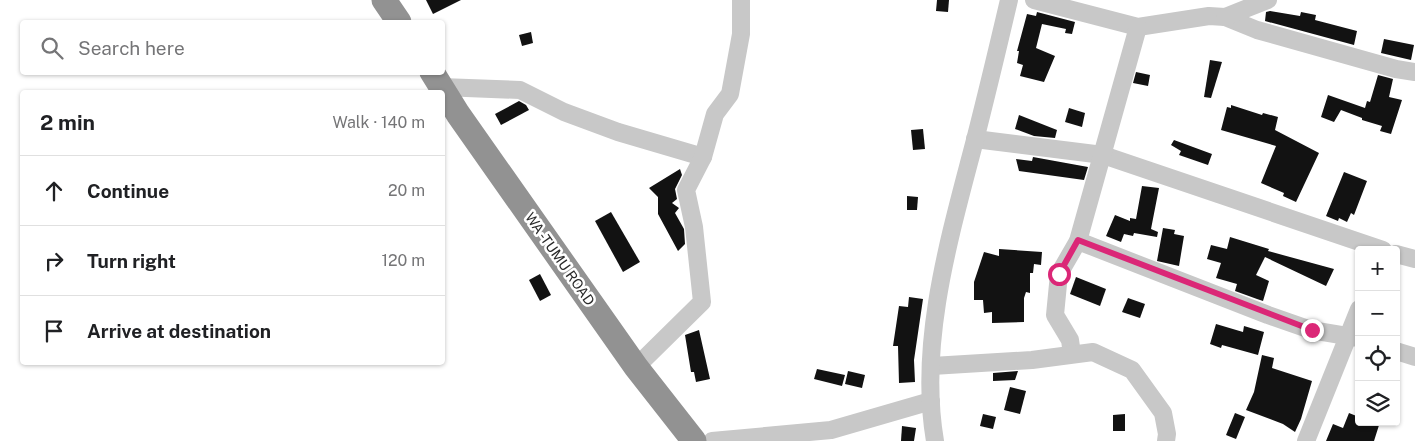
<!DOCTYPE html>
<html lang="en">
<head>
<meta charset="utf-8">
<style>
	:root { --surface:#fff; --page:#f6f6f6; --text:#202124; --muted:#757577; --line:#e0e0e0 }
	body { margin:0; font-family:"Public Sans",sans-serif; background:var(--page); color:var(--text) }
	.controls { position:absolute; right:15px; bottom:15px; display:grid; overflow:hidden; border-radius:5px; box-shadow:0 1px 4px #0004 }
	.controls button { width:45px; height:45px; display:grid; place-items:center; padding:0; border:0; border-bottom:1px solid var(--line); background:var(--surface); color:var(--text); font:25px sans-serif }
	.stop { position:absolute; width:15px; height:15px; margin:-11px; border:4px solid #db2777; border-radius:50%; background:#fff }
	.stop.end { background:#db2777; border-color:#fff; box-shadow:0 1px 5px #0008 }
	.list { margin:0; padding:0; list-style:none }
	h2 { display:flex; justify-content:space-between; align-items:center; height:65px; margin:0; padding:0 20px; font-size:21px }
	h2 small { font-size:16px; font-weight:400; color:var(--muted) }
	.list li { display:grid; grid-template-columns:32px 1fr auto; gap:15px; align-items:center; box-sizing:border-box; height:70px; padding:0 20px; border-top:1px solid var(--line) }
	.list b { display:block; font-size:19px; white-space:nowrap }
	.list em { font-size:16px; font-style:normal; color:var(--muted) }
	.icon { flex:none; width:28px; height:28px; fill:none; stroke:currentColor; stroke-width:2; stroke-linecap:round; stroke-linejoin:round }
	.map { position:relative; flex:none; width:1415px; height:441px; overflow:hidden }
	.search { position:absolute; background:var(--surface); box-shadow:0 1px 4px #0004; left:20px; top:20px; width:425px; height:55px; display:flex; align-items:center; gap:12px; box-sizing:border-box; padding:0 18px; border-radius:5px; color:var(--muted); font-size:19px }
	.panel { position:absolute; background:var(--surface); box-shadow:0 1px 4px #0004; left:20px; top:90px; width:425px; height:275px; border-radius:5px }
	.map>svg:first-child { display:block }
</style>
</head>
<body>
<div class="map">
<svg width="1415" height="441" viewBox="0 0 1415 441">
	<rect width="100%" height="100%" fill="#fff"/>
	<g fill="#121212">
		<polygon points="426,0 461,0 433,14"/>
		<polygon points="937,0 949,0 948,12 936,11"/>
		<polygon points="1270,11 1300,16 1301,12 1316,15 1315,20 1357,31 1354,45 1265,21 1266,12"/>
		<polygon points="1037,12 1075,22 1072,34 1065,33 1066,29 1042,24 1036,48 1055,56 1044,82 1020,76 1023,65 1017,63 1019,51 1017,51 1027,14 1036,16"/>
		<polygon points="531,32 533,43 522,46 519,35"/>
		<polygon points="1384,39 1414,45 1411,60 1381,53"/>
		<polygon points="1210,60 1222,62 1211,98 1204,97"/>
		<polygon points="1136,72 1150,75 1148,86 1133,83"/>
		<polygon points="1378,75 1393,79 1389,97 1402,100 1391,134 1380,131 1382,126 1362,120 1362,118 1341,110 1334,122 1321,117 1328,95 1365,108 1367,101 1370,102"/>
		<polygon points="519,101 526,105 529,110 501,125 495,114"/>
		<polygon points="1231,105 1262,115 1263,113 1278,117 1275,130 1319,153 1296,202 1283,196 1284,193 1261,183 1276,146 1221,130 1227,107 1231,108"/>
		<polygon points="1069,108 1085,113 1082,127 1065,122"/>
		<polygon points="1019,115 1057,130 1055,138 1034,136 1015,129"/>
		<polygon points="923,129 925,149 913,150 911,130"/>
		<polygon points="1174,140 1212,154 1208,165 1179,155 1181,151 1171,145"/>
		<polygon points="1033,157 1088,167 1084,180 1019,171 1016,159 1032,161"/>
		<polygon points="680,169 682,175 675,189 677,199 672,203 679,208 675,213 684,229 685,244 678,251 658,214 658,197 649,188"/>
		<polygon points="1344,172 1367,181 1354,215 1351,213 1347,222 1339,218 1338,221 1326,216"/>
		<polygon points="1142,186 1159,188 1151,229 1158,232 1157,237 1134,233 1133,236 1124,234 1121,242 1106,236 1115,215 1130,221 1130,218 1136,219"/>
		<polygon points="907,196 918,197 917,210 907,210"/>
		<polygon points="611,212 640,262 623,272 595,221"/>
		<polygon points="1163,228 1175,230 1174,234 1184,236 1179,266 1157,261"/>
		<polygon points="1230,237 1269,249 1268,251 1334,269 1326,286 1265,257 1256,275 1269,281 1263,301 1257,299 1235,291 1237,284 1216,278 1221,263 1207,259 1211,245 1227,249"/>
		<polygon points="999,249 1042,252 1041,265 1034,264 1033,273 1030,273 1030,293 1026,292 1024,298 1024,322 992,323 992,312 984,313 983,300 974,300 974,282 984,252 999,256"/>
		<polygon points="540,274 551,295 540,301 529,280"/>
		<polygon points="1076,277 1106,289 1100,306 1070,294"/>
		<polygon points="909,297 923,299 914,360 915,382 899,383 898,346 893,346 899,306 908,307"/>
		<polygon points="1128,298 1145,304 1140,318 1122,312"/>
		<polygon points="1216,324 1243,332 1244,326 1264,332 1258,355 1222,345 1221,348 1210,344"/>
		<polygon points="699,330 710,379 696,382 694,372 691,372 685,335"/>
		<polygon points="1262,355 1274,358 1272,368 1312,381 1301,419 1295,432 1283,424 1246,410 1254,392"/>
		<polygon points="817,369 845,375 842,386 814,379"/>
		<polygon points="848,371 865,375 862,388 845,384"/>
		<polygon points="1018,371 1015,380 993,381 993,373"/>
		<polygon points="1010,387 1026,391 1020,414 1004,410"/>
		<polygon points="1235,413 1245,417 1236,439 1226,435"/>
		<polygon points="1349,413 1359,417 1359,422 1380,422 1374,441 1326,441 1333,424 1343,428"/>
		<polygon points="983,414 996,417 993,429 980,426"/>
		<polygon points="1125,414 1125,431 1113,431 1113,415"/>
		<polygon points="902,426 916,428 914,441 901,441"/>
	</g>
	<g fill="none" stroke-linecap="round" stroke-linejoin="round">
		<g stroke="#c8c8c8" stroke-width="18">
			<polyline points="1034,0 1138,27 1209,16 1225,17 1257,30 1396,69 1415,72"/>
			<polyline points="1225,17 1268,0"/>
			<polyline points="441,87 520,90 564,112 618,132 703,157"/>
			<polyline points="975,139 1103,155 1383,250"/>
			<polyline points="1078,241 1268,315 1311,330 1359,338"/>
			<polyline points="1396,254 1415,259"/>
			<polyline points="1396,351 1415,357"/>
			<polyline points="1072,354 1070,340 1055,315 1059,274 1078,241 1138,27"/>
			<polyline points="932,366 1032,360 1093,352 1132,370 1163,413 1167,434 1166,441"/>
			<polyline points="636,367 702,302 694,227 686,190 703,157 715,114 730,94 741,34 741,0"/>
			<polyline points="712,441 831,430 931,401"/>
			<path d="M935,441C918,342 950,236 975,140C987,93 998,47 1009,0"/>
			<polyline points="1306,441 1359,309"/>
		</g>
		<g stroke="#929292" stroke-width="25">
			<polyline points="384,0 399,22"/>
			<polyline points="432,72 458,114 636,367 694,441"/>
		</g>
	</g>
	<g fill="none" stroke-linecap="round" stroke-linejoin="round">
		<polyline stroke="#db2777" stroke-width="6" points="1059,274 1078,240 1312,330"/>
	</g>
	<g text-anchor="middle" stroke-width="5" stroke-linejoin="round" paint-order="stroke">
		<g font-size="14" fill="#2b2b2b" stroke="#fff">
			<text transform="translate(560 259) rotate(55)" y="5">WA -TUMU ROAD</text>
		</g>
	</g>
</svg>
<div class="controls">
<button>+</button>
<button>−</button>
<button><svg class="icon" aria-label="locate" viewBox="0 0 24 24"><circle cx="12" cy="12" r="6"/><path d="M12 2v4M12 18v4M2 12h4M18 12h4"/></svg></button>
<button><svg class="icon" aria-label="layers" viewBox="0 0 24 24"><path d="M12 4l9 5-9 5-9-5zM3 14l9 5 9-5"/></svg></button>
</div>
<div class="stop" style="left:1059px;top:274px"></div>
<div class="stop end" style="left:1312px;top:330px"></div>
<div class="search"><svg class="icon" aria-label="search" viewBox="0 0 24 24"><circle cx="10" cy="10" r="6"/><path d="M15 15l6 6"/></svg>Search here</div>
<section class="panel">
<h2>2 min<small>Walk · 140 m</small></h2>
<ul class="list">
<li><svg class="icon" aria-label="ahead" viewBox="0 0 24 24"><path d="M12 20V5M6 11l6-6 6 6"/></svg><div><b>Continue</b></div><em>20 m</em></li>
<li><svg class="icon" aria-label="right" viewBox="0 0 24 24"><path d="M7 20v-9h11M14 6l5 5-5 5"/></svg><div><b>Turn right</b></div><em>120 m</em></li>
<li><svg class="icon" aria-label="arrive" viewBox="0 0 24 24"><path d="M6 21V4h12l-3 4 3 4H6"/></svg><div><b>Arrive at destination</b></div></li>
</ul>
</section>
</div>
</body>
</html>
